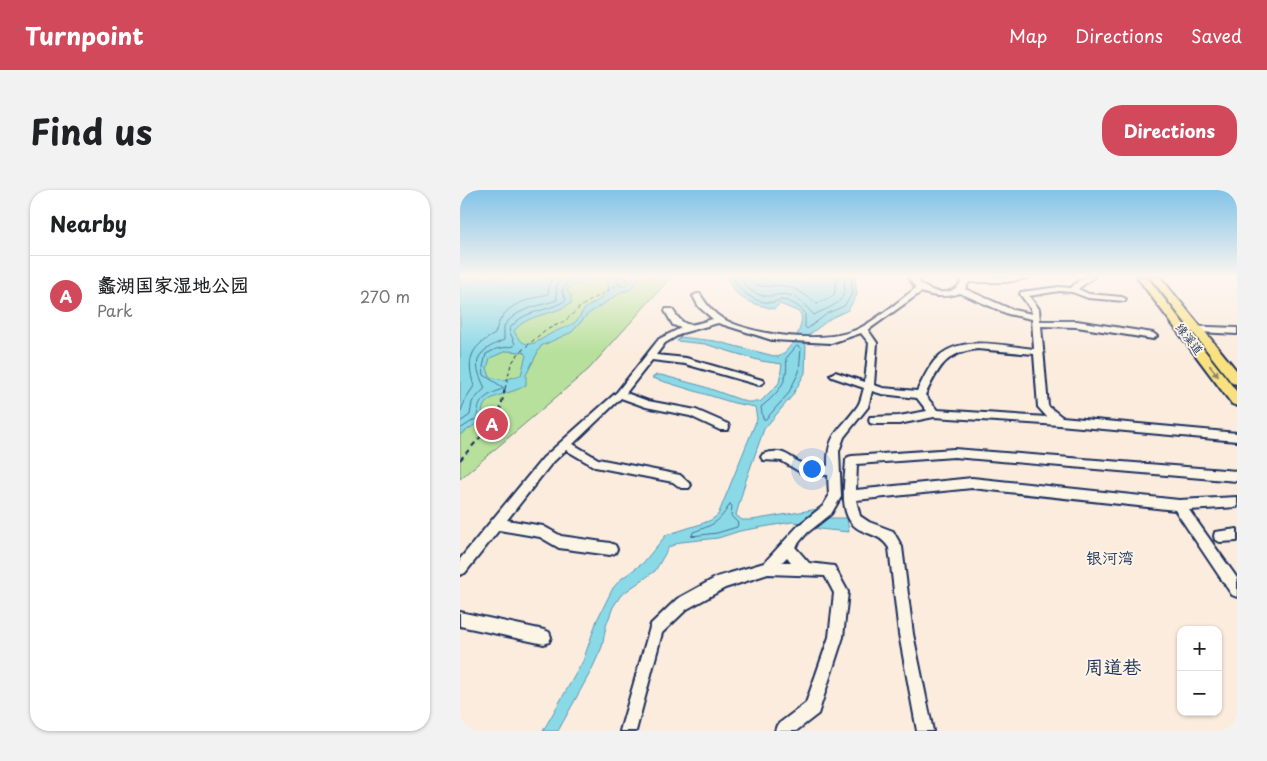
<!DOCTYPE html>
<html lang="en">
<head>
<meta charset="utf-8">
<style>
	:root { --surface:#fff; --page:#f2f2f2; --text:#202124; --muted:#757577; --line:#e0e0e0; --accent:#d1495b }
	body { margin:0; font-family:"Playpen Sans","LXGW WenKai TC",sans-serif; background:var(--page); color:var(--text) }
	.controls { position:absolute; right:15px; bottom:15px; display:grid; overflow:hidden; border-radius:10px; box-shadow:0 1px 4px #0004 }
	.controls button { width:45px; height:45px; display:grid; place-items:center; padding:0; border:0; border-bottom:1px solid var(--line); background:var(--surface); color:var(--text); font:25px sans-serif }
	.you { position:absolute; left:351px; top:278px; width:18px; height:18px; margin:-12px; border:4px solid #fff; border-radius:50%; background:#1a73e8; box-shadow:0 0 0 8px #1a73e833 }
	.badge { display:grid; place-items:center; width:32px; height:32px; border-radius:50%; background:var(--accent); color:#fff; font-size:16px; font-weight:700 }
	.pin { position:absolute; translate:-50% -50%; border:2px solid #fff; box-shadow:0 1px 5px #0006 }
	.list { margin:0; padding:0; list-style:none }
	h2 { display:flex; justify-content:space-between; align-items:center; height:65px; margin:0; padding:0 20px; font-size:21px }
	h2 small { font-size:16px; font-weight:400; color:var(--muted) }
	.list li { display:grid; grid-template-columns:32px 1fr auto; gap:15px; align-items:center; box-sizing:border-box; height:80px; padding:0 20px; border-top:1px solid var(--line) }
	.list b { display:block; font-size:19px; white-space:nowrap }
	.list p { margin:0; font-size:16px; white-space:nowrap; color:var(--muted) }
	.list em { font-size:16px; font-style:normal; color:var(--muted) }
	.map { position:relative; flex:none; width:777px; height:541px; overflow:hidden; border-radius:20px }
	header { display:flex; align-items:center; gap:30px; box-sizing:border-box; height:70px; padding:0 25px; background:var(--accent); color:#fff }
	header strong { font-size:24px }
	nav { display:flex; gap:28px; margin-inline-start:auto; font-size:18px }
	.intro { display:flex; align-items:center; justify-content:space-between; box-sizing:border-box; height:120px; padding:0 30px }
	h1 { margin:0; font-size:35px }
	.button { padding:12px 22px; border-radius:20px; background:var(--accent); color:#fff; font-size:18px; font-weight:700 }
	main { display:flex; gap:30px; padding:0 30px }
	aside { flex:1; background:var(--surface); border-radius:20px; box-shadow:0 1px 4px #0004 }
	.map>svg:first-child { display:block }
</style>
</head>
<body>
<header>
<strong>Turnpoint</strong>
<nav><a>Map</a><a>Directions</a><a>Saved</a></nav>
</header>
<div class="intro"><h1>Find us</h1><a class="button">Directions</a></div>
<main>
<aside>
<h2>Nearby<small></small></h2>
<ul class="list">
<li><span class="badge">A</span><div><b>蠡湖国家湿地公园</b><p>Park</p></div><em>270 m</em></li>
</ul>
</aside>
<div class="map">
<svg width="777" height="541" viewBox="0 0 777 541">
	<rect width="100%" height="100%" fill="#fbecde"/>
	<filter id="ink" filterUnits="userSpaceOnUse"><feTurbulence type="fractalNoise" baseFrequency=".02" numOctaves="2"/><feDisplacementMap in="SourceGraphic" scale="10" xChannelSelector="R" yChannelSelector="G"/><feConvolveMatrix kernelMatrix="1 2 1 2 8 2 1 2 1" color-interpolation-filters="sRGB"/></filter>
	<g filter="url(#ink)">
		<polygon fill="#b7e09c" stroke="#69887d" points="0,87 211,87 129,179 0,289"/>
		<g fill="#8ad9e7" stroke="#5e95b0" fill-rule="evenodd">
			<path d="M0,87H157L158,95L163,96L175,87H181L170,100L162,102L128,124L112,142L81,156L66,185V195C48,207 17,203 23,229L0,245ZM138,88L147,90L149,100C142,110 133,112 125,119C121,122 121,126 118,129C113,136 102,138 94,142C78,150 66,165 54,141C68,123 93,126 111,113V105L107,101L110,96ZM46,161L63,162L66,165L61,185L44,190L30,187L27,178L30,168Z"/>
			<path d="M272,87H397L395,89L397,105L388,120L371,128L350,144L346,154L345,183L332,206L304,239L285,293L276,325L282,330H292L358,319L367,328H387L389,342L359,339L342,333L332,332L280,341L258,348L221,352L209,357L195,381L161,405L153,417L146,436L142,457L131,481L98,541H83L123,471L137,430L153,398L161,389L183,373L206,345L241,334L251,330L258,325L297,229L295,217L274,213L192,188L196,185H201L242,196L287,212H300L319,193L322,174L301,171L245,154L217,151L220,147L255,151L318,167C330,161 344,139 341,124L337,121L320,114L314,119C294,114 274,110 268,88Z"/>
		</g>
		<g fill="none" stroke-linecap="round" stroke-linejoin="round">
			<g stroke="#477395" stroke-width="1">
				<path d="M273,87C279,102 297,115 314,112C315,112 320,110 321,110C330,110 340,117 345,123V137L347,139L368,123L384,116L393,103L391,87"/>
				<path d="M280,87C285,98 297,107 309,106C316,106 321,103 329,105C340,108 346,117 354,125C375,114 388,114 384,87"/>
				<path d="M288,87C301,103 309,93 325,96C337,98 348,107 357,114L374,106L377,87"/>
				<path d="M337,156L341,158L339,182L328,204L306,229H303L301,217C317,204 330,191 326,169Z"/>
				<path d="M0,223L6,208L14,196C6,170 10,157 35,144C42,114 62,112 88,104L89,95L93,87"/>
				<path d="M0,232L10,225L12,212L25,198C11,170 16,162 44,150V136C57,118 77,117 97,110L96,97L103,87"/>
				<path d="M0,239L17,228C18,207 27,206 44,198L24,185L23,177L26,164L36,159L54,156L55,154L49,140C62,119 87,123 106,110L102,101L106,93L121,87"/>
				<path d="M270,314L272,316L271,326L278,333L277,337L257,343L232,346L233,342C253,335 259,333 270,314Z"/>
			</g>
			<polyline stroke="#477395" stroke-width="2" points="232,346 235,346"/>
			<g stroke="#1b2f5e" stroke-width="4">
				<g id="minor">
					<path d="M448,87H456C464,104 494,109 502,90L500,87H573L546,92H509L505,99L553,120L572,124L571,119L560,104L561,102L599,97L611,98C618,90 623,87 634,87L618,99L629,104L662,107L666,109L665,111L628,108L612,102L599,101L569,106L579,119L580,131H617L693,143L697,146L693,149L617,137L581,136L588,216L602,227L777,243V251L599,235L474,227L439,234H414L410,233L409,230L410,227L439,226L467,221L457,208L422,204L412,201L408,217L384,247L379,261L381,307L371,324L347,343L335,357L349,373L374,376L388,402L383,447L360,518L358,524L336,541H315L317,535L346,513L369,447L374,403L365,386L308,384L265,398L227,419L202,443L176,541H160L191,434L217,409L257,387L304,373L339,335L363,316L369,306L368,285H345L322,271L303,270L301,267L303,264C327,256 330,271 348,276C354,277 362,276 368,276C367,243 380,241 397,217C401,212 402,204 404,198L372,187L370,185L375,182L405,192L409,153L401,143L371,153L312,150L258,133L222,143L205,153L196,165L226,168L302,190L304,192L299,195L225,174L192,170L166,203L188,211L236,220L268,234L269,237L268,240H260L230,226L186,217L161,208L113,254L138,269L220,285L231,295L229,298H221L213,292L135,277L106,260L91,274L47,330L83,336L101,346L150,353L155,355L157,359L155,363L150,365L99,358L80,347L39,340L5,383L0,385V369L83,268L157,202L199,149L221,138L213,135L205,121L206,119H212C226,141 231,135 253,129L239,117L233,106L237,104H240C246,114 253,123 263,129C295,146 367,155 400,138C419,128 439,111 456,98ZM461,102C475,107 487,108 500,103L548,124L572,129L574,159C545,156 501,144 477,168C468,177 463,190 457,201L423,198L414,195L417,153L408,140ZM517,159L574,164L578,217L587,227L477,220L465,205C479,178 484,163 517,159ZM327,367L331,372H322Z"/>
					<polygon points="722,136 777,138 777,144 719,141 718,139"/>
					<path d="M494,259L777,281V291L494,267L397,274L396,300L512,288L719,310L777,307V317L729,320L777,388V407L772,405L715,320L512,298L396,310L400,326L409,332L433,341L442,357L453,444L473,541H457L439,444L429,358C422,347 415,346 403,341C376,331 385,293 386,270L388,267L392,266Z"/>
					<polygon points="777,339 777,351 760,352 755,350 754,346 755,342"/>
					<polygon points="0,422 84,440 89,442 91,447 89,452 84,454 0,436"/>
				</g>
			</g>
			<g stroke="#1b2f5e" stroke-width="4">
				<g id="major">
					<polygon points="677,87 687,87 777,202 777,216 772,214"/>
					<polygon points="690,87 700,87 777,181 777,194 772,193"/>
				</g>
			</g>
			<polyline stroke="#1b2f5e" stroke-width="1" stroke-dasharray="4 3" stroke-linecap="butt" points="45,199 51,174 59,163 84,141 105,131 120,117 170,87"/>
			<polyline stroke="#1b2f5e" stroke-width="2" stroke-dasharray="5 4" stroke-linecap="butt" points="0,270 39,226 45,198"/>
			<use href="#minor" fill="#fcf5e5" fill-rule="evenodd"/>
			<use href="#major" fill="#fae180" fill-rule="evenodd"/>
		</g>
		<defs><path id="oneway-solid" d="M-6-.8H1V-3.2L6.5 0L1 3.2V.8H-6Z" transform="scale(1.25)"/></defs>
		<use fill="#8a886f" href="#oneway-solid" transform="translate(754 181) rotate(52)"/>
	</g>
	<linearGradient id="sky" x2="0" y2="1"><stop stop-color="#82c3e8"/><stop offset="0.53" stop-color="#fdf6f0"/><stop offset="1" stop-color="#fdf6f0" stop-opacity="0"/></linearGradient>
	<rect width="777" height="163" fill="url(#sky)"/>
	<g text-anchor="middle" stroke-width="4" stroke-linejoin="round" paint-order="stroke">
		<g font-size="12" fill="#1b2f5e" stroke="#fcf5e5">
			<text transform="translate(729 149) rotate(52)" y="4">缘溪道</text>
		</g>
		<g font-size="16" fill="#1b2f5e" stroke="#fcf5e5">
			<text x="650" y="374">银河湾</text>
		</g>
		<g font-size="19" fill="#1b2f5e" stroke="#fcf5e5">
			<text x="653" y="484">周道巷</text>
		</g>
	</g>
</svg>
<div class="controls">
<button>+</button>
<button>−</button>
</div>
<div class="you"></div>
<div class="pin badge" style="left:32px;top:234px">A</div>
</div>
</main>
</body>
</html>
